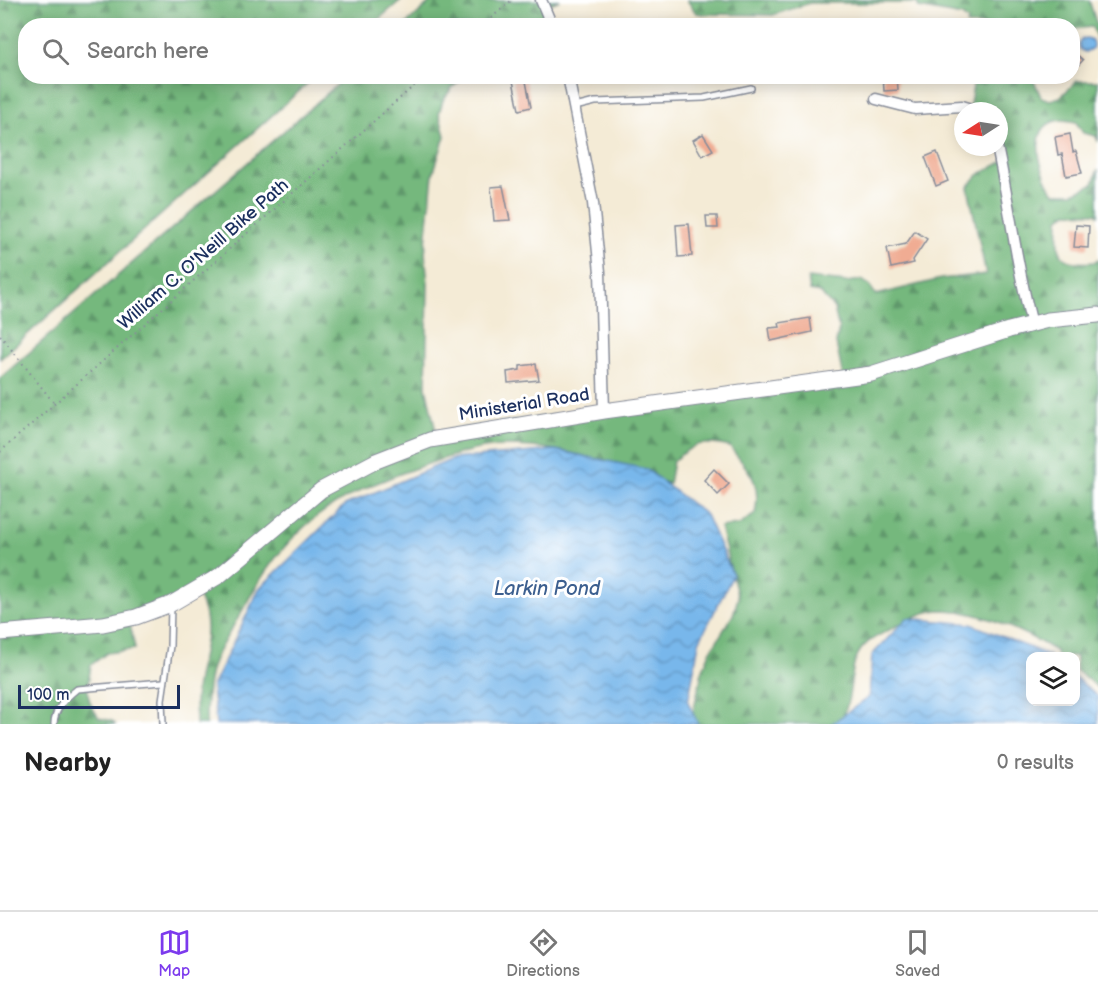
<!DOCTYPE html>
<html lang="en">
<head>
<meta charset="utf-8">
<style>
	:root { --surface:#fff; --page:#f2f2f2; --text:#222; --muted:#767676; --line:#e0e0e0; --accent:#7c3aed }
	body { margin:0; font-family:"Balsamiq Sans",sans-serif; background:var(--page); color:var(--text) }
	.controls { position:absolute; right:18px; bottom:18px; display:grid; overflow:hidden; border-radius:12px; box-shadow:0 3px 15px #0003 }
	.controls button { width:54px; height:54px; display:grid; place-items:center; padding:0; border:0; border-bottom:2px solid var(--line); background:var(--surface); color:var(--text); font:30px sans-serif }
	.compass { position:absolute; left:954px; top:102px; width:54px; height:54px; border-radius:50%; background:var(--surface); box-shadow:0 3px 15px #0003; rotate:258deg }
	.scale { position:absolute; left:18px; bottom:15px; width:162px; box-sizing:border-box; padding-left:6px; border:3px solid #1b2f5e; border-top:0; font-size:16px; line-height:21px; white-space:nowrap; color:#1b2f5e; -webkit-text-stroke:4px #fff; paint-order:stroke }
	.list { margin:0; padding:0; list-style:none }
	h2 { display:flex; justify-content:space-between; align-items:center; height:78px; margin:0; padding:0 24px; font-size:26px }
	h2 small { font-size:20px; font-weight:400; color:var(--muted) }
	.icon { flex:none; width:33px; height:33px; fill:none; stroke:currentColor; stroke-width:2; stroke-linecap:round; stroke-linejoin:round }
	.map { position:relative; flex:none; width:1098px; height:724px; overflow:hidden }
	.search { position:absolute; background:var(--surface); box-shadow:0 3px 15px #0003; left:18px; right:18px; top:18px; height:66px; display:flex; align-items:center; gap:15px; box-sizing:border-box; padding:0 21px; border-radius:24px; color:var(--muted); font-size:22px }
	.sheet { height:186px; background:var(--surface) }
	nav { display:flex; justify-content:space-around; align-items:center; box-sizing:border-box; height:84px; border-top:2px solid var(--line); background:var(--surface); font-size:16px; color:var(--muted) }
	nav a { display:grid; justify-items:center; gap:3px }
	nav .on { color:var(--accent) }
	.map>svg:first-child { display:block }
</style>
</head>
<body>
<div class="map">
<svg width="1098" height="724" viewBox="0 0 1098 724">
	<defs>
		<pattern id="forest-firs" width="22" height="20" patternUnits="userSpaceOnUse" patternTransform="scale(1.5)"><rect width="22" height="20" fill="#74b87d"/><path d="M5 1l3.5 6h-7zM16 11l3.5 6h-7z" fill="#5e966a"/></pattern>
		<pattern id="water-waves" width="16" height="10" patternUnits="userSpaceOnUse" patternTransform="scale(1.5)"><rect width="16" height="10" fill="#78b7eb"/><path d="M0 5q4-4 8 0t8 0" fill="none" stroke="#6295c2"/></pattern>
	</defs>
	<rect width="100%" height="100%" fill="#fff"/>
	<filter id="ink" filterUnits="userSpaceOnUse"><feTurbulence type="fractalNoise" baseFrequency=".0167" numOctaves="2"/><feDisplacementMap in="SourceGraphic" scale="12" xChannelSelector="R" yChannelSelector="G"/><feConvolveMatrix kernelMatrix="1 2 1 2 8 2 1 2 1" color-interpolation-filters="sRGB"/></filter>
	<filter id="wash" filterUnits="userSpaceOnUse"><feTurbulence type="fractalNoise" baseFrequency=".008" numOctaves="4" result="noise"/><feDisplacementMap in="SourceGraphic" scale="24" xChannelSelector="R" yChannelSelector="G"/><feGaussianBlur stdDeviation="1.35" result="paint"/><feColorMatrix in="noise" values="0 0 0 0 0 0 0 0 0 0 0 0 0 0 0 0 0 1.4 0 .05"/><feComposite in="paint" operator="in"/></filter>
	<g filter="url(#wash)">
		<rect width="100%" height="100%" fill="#f4ebd6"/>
		<g fill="url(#forest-firs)" stroke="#48746e" stroke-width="1.5">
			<polygon points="0,0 401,0 372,25 26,26 26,76 315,77 0,359"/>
			<polygon points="433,0 440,2 560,0 544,6 551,25 404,26"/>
			<polygon points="687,0 1089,0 1098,28 1098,41 1092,27 1073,29 1072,26 967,25 968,21 962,16 919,8 917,3 810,3 773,15 705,14 696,13"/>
			<path d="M466,76L451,89L443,100L439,113L445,136L433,174L425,253L428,283L426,387L436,432L843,377L836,343L839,329L834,308L820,293L810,291L808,278L846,282L862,280L869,285L876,295L941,279L986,274L968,187L978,175L1006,160L999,140V111L969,110L973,86L970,77H1026L1035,83L1041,97L1050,100L1060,97L1077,81H1098V142L1096,136L1083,133L1076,122C1024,110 1036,167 1054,193H1073L1093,184L1098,169V215L1095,213L1067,212L1059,219C1058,252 1055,266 1094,262L1098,259V688L1076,670V656H1057L1056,651C1022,631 980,610 940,610C922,611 904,622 889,630C874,638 862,643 856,659C848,679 853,710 836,724H694L692,717L702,672L710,652L733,615L738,598L720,527L739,525L755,514C762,480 749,472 730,447C700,440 696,443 673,461L669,484C615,464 565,445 506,446C478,446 448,457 422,466C329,498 288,525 241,613C232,629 221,644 214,661C207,679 206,705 206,724H196C196,713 194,701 196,691C200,656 216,627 197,594L129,619L135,649L107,653L91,665C87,690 84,696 99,718L112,721L115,724H0V378L346,77Z"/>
		</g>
		<g fill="url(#water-waves)" stroke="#4a73a4" stroke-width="1.5">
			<circle cx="1086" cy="45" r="7"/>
			<polygon points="555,450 646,469 706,515 733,575 699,642 688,702 698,724 216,724 212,687 259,589 345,505 453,459"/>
			<polygon points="907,618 971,624 1050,656 1030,656 1030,702 1076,702 1076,678 1098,697 1098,724 831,724 869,697 872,655"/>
		</g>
		<g id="blocks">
			<g fill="#f0ac93">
				<polygon points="1072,50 1083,60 1072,72"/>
				<polygon points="512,76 525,76 531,107 519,110"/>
				<polygon points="883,76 897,76 898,90 884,91"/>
				<polygon points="703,134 713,150 702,156 693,140"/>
				<polygon points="1070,134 1073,152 1076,151 1082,173 1066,176 1062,154 1058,155 1055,137"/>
				<polygon points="937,152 948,181 936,186 925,157"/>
				<polygon points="503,186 510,220 494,221 491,187"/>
				<polygon points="706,216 717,216 718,228 707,228"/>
				<polygon points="689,224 692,256 678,257 676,225"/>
				<polygon points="1076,225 1089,226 1088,248 1074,247"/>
				<polygon points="915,231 927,239 913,260 914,263 891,268 887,248 906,244"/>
				<polygon points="810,318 812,332 771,341 769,328 780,327 779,323"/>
				<polygon points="536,364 539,380 508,383 507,372 520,370 520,366"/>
				<polygon points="714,469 729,484 718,495 704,480"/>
			</g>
		</g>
	</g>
	<g filter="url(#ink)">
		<use href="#blocks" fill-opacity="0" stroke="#888d9a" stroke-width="1.5"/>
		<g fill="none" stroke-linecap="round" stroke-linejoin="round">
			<g stroke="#888d9a" stroke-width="8">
				<g id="lane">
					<polyline points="575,107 595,102 704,98 751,88"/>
					<path d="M54,724C54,709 66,698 77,689L163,682"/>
					<polyline points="163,724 162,700 170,646 171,606"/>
				</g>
			</g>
			<g stroke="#888d9a" stroke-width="13">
				<g id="street">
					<polyline points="541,0 552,26"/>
					<polyline points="568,76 593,203 600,272 604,411"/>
					<polyline points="876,99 915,109 962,106 979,111"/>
					<path d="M997,147C1010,206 1016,266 1032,324"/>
				</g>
			</g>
			<g stroke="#888d9a" stroke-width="17">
				<polyline id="secondary" points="0,633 103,624 136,617 171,604 219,576 321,490 376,461 430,440 604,411 871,374 1009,330 1048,320 1098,315"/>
			</g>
			<g stroke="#888d9a" stroke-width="2" stroke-dasharray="1.5 4.5" stroke-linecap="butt">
				<polyline points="482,26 512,0"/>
				<polyline points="0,335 54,403"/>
				<polyline points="0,452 425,76"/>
			</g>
			<use href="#lane" stroke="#fff" stroke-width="5"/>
			<use href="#street" stroke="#fff" stroke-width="10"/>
			<use href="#secondary" stroke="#fff" stroke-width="15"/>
		</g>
	</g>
	<g text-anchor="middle" stroke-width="6" stroke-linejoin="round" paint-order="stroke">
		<g font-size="18" fill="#1b2f5e" stroke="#fff">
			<text transform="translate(203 254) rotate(-41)" y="6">William C. O'Neill Bike Path</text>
			<text transform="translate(524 404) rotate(-9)" y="6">Ministerial Road</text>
		</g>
		<g font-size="20" font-style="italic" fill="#3c5f8f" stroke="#fff">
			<text x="547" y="595">Larkin Pond</text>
		</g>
	</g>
</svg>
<div class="controls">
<button><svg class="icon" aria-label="layers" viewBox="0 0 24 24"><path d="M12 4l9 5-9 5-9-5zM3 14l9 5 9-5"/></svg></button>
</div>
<svg class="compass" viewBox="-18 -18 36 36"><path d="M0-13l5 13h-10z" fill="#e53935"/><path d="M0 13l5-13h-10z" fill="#767676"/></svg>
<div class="scale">100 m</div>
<div class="search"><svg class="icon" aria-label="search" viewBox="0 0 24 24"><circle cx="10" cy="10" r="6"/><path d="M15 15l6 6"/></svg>Search here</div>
</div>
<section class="sheet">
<h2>Nearby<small>0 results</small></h2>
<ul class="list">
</ul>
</section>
<nav>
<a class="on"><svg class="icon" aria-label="map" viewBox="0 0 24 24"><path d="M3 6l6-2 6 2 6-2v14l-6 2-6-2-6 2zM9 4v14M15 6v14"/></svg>Map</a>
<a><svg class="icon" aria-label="directions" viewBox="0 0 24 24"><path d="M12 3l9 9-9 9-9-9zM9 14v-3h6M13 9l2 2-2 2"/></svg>Directions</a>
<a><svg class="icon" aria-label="saved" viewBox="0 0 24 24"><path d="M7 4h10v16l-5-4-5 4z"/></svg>Saved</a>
</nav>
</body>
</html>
